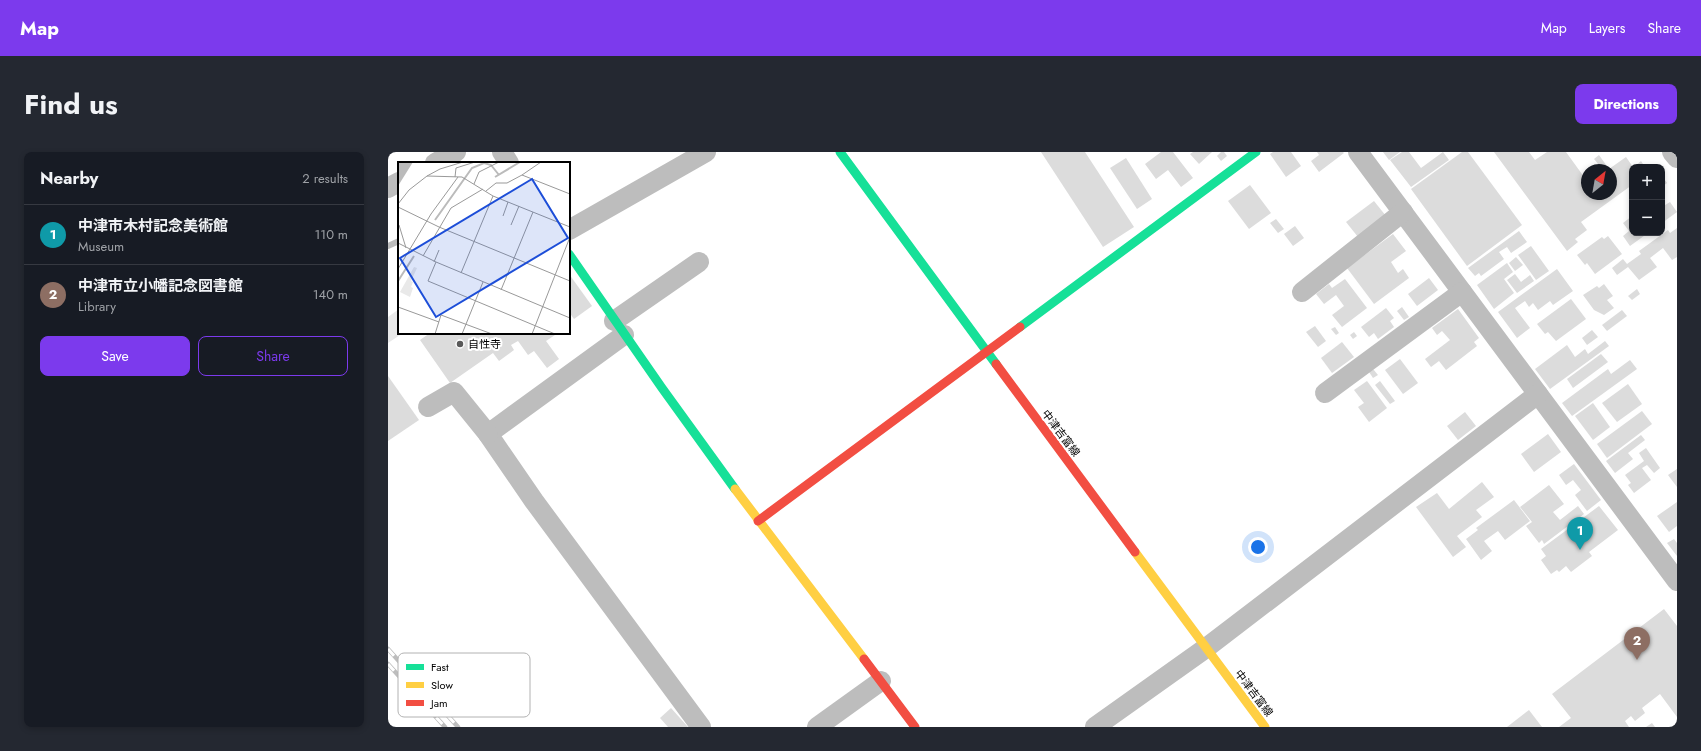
<!DOCTYPE html>
<html lang="en">
<head>
<meta charset="utf-8">
<style>
	:root { --surface:#171b24; --page:#242831; --text:#f1f3f6; --muted:#9ea1a6; --line:#363941; --accent:#7c3aed }
	body { margin:0; font-family:Jost,"Noto Sans JP",sans-serif; background:var(--page); color:var(--text) }
	.controls { position:absolute; right:12px; top:12px; display:grid; overflow:hidden; border-radius:8px; box-shadow:0 2px 6px #0003 }
	.controls button { width:36px; height:36px; display:grid; place-items:center; padding:0; border:0; border-bottom:1px solid var(--line); background:var(--surface); color:var(--text); font:20px sans-serif }
	.compass { position:absolute; left:1193px; top:12px; width:36px; height:36px; border-radius:50%; background:var(--surface); box-shadow:0 2px 6px #0003; rotate:31deg }
	.you { position:absolute; left:870px; top:395px; width:14px; height:14px; margin:-10px; border:3px solid #fff; border-radius:50%; background:#1a73e8; box-shadow:0 0 0 6px #1a73e833 }
	.badge { display:grid; place-items:center; width:26px; height:26px; border-radius:50%; background:var(--accent); color:#fff; font-size:13px; font-weight:700 }
	.pin { position:absolute; translate:-50% -33px; filter:drop-shadow(0 1px 2px #0008) }
	.pin::after { content:''; position:absolute; top:21px; width:14px; height:12px; background:inherit; clip-path:polygon(0 0,100% 0,50% 100%) }
	.list { margin:0; padding:0; list-style:none }
	h2 { display:flex; justify-content:space-between; align-items:center; height:52px; margin:0; padding:0 16px; font-size:17px }
	h2 small { font-size:13px; font-weight:400; color:var(--muted) }
	.list li { display:grid; grid-template-columns:26px 1fr auto; gap:12px; align-items:center; box-sizing:border-box; height:60px; padding:0 16px; border-top:1px solid var(--line) }
	.list b { display:block; font-size:15px; white-space:nowrap }
	.list p { margin:0; font-size:13px; white-space:nowrap; color:var(--muted) }
	.list em { font-size:13px; font-style:normal; color:var(--muted) }
	.actions { display:flex; gap:8px; padding:12px 16px }
	.actions a { flex:1; padding:9px 0; border:1px solid var(--accent); border-radius:8px; text-align:center; font-size:14px; color:var(--accent) }
	.actions .main { background:var(--accent); color:#fff }
	.map { position:relative; flex:none; width:1289px; height:575px; overflow:hidden; border-radius:8px }
	header { display:flex; align-items:center; gap:24px; box-sizing:border-box; height:56px; padding:0 20px; background:var(--accent); color:#fff }
	header strong { font-size:19px }
	nav { display:flex; gap:22px; margin-inline-start:auto; font-size:14px }
	.intro { display:flex; align-items:center; justify-content:space-between; box-sizing:border-box; height:96px; padding:0 24px }
	h1 { margin:0; font-size:28px }
	.button { padding:10px 18px; border-radius:8px; background:var(--accent); color:#fff; font-size:14px; font-weight:700 }
	main { display:flex; gap:24px; padding:0 24px }
	aside { flex:1; background:var(--surface); border-radius:8px; box-shadow:0 2px 6px #0003 }
	.map>svg:first-child { display:block }
</style>
</head>
<body>
<header>
<strong>Map</strong>
<nav><a>Map</a><a>Layers</a><a>Share</a></nav>
</header>
<div class="intro"><h1>Find us</h1><a class="button">Directions</a></div>
<main>
<aside>
<h2>Nearby<small>2 results</small></h2>
<ul class="list">
<li><span class="badge" style="background:#0f9aa8">1</span><div><b>中津市木村記念美術館</b><p>Museum</p></div><em>110 m</em></li>
<li><span class="badge" style="background:#8d6e63">2</span><div><b>中津市立小幡記念図書館</b><p>Library</p></div><em>140 m</em></li>
</ul>
<div class="actions"><a class="main">Save</a><a>Share</a></div>
</aside>
<div class="map">
<svg width="1289" height="575" viewBox="0 0 1289 575">
	<rect width="100%" height="100%" fill="#fff"/>
	<polygon fill="#e9e9e9" points="11,157 11,181 15,181 0,191 0,165"/>
	<g fill="none" stroke-linecap="round" stroke-linejoin="round">
		<polyline stroke="#bbb" stroke-width="6" points="0,94 11,89"/>
	</g>
	<g fill="#dcdcdc">
		<polygon points="653,0 697,0 746,75 715,95"/>
		<polygon points="773,0 785,0 805,26 793,35 780,18 768,27 757,12"/>
		<polygon points="805,0 824,0 811,12 802,2"/>
		<polygon points="833,0 836,0 839,4 833,9 829,4"/>
		<polygon points="885,0 903,0 913,14 898,25 882,2"/>
		<polygon points="929,0 955,0 956,1 931,20 923,9 931,3"/>
		<polygon points="995,0 1012,0 1001,8"/>
		<polygon points="1014,0 1021,0 1033,16 1055,0 1061,8 1023,35 1002,8"/>
		<polygon points="1074,0 1080,0 1134,73 1079,114 1023,37"/>
		<polygon points="1106,0 1141,0 1147,8 1159,0 1178,0 1199,29 1199,42 1223,42 1223,18 1215,18 1206,7 1211,3 1221,17 1238,5 1245,15 1244,33 1193,70 1199,78 1187,87 1190,90 1179,99"/>
		<polygon points="738,6 764,47 749,57 722,16"/>
		<polygon points="1253,9 1257,15 1246,15"/>
		<polygon points="1274,24 1279,31 1275,34 1274,33"/>
		<polygon points="862,33 883,61 861,77 840,49"/>
		<polygon points="986,49 998,64 970,85 958,70"/>
		<polygon points="1282,50 1289,60 1274,71 1274,55"/>
		<polygon points="1244,64 1244,81 1260,81 1242,94 1235,84 1241,79 1235,71"/>
		<polygon points="888,67 896,77 890,81 882,71"/>
		<polygon points="907,74 916,86 905,94 896,82"/>
		<polygon points="1289,76 1289,105 1284,108 1275,96 1262,106 1269,115 1251,128 1240,115 1229,123 1224,116 1235,107 1239,112 1253,102 1251,99 1280,78 1282,81"/>
		<polygon points="1131,79 1139,90 1123,101 1119,95 1111,100 1116,107 1093,124 1091,121 1087,124 1080,116"/>
		<polygon points="1005,82 1018,99 1003,110 1010,121 1015,117 1021,126 986,152 959,116"/>
		<polygon points="1220,84 1234,102 1207,122 1199,111 1197,113 1189,103 1214,85 1216,87"/>
		<polygon points="1143,94 1161,119 1148,128 1130,103"/>
		<polygon points="1128,105 1135,113 1127,119 1121,111"/>
		<polygon points="1119,111 1125,120 1116,127 1126,141 1106,157 1089,133"/>
		<polygon points="1169,117 1185,139 1165,153 1162,149 1150,158 1145,151 1141,155 1137,149 1127,156 1142,176 1129,186 1110,160"/>
		<polygon points="181,122 204,154 186,167 181,160"/>
		<polygon points="1127,122 1133,130 1142,123 1146,129 1129,141 1119,128"/>
		<polygon points="1041,126 1050,138 1029,154 1020,142"/>
		<polygon points="957,127 979,156 954,175 944,163 956,154 948,143 936,152 928,142 941,132 944,136"/>
		<polygon points="1216,132 1225,144 1219,148 1226,156 1216,163 1206,158 1195,143 1209,134 1211,136"/>
		<polygon points="1249,137 1252,142 1244,148 1240,144"/>
		<polygon points="1183,147 1198,167 1168,189 1160,180 1157,182 1149,172"/>
		<polygon points="1014,155 1021,165 1016,168 1009,159"/>
		<polygon points="998,156 1006,166 1002,169 1006,175 990,187 986,181 981,185 973,175"/>
		<polygon points="1070,157 1091,186 1086,190 1089,194 1058,218 1051,209 1043,215 1037,207 1062,188 1054,179 1049,183 1044,176"/>
		<polygon points="1234,158 1239,164 1219,179 1214,173"/>
		<polygon points="927,174 938,189 930,195 918,180"/>
		<polygon points="947,175 951,181 948,183 943,177"/>
		<polygon points="1204,178 1210,185 1199,193 1194,186"/>
		<polygon points="966,180 969,184 965,187 962,183"/>
		<polygon points="42,181 170,181 158,189 171,207 159,216 146,199 140,203 130,189 123,193 126,198 111,209 105,201 62,231 32,188"/>
		<polygon points="1217,189 1221,194 1162,237 1147,217 1179,193 1187,205 1197,197 1200,202"/>
		<polygon points="954,190 966,205 944,221 933,206"/>
		<polygon points="1213,202 1220,210 1185,236 1179,227"/>
		<polygon points="1012,207 1030,231 1015,242 997,218"/>
		<polygon points="1242,208 1249,217 1184,264 1174,251 1220,217 1223,222"/>
		<polygon points="985,217 990,223 985,226 981,220"/>
		<polygon points="0,224 31,268 0,289"/>
		<polygon points="979,229 999,256 981,270 970,255 976,251 966,238"/>
		<polygon points="992,229 1007,249 1002,252 987,233"/>
		<polygon points="1240,232 1254,252 1229,270 1214,251"/>
		<polygon points="1205,251 1222,275 1205,288 1187,264"/>
		<polygon points="1254,259 1264,272 1219,306 1209,292"/>
		<polygon points="1077,260 1088,274 1070,288 1059,274"/>
		<polygon points="1160,282 1173,300 1146,320 1133,302"/>
		<polygon points="1253,283 1257,288 1240,301 1245,307 1227,321 1218,309"/>
		<polygon points="1258,296 1272,316 1266,321 1259,313 1254,316 1263,328 1246,341 1240,333 1243,331 1237,323 1256,309 1251,301"/>
		<polygon points="1186,312 1213,348 1199,359 1187,343 1193,338 1185,328 1178,333 1171,323"/>
		<polygon points="1289,317 1289,335 1280,323"/>
		<polygon points="1094,330 1106,345 1088,358 1094,365 1069,384 1078,395 1065,405 1028,355 1049,341 1061,357"/>
		<polygon points="1161,333 1176,352 1165,360 1172,368 1190,354 1196,362 1156,392 1154,388 1151,391 1138,374 1144,370 1132,355"/>
		<polygon points="1126,348 1142,369 1117,388 1110,379 1096,389 1104,399 1093,408 1078,387 1090,378 1088,376"/>
		<polygon points="1289,350 1289,374 1281,380 1269,364"/>
		<polygon points="1211,354 1230,378 1201,400 1204,404 1183,420 1178,414 1171,420 1169,418 1163,422 1153,408 1158,404 1153,397"/>
		<polygon points="1286,387 1289,391 1289,404 1279,391"/>
		<polygon points="1276,457 1289,474 1289,565 1272,542 1254,556 1257,561 1247,569 1243,564 1237,569 1241,575 1171,575 1183,566 1164,542"/>
		<polygon points="283,556 300,575 280,575 272,566"/>
		<polygon points="1141,558 1154,575 1119,575"/>
		<polygon points="1264,571 1267,575 1258,575"/>
	</g>
	<g fill="none" stroke-linecap="round" stroke-linejoin="round">
		<g stroke="#bdbdbd" stroke-width="20">
			<polyline points="114,0 121,11"/>
			<polyline points="970,0 1289,429"/>
			<polyline points="1284,0 1289,6"/>
			<polyline points="47,11 68,0"/>
			<polyline points="0,36 11,30"/>
			<polyline points="181,78 318,0"/>
			<polyline points="914,140 1015,60"/>
			<polyline points="226,169 311,110"/>
			<polyline points="236,183 100,282 146,349 313,575"/>
			<polyline points="937,241 1074,140"/>
			<polyline points="40,255 66,240 100,282"/>
			<polyline points="429,575 493,529"/>
			<polyline points="707,575 818,496 1150,242"/>
		</g>
		<g stroke="#16e098" stroke-width="9">
			<polyline points="452,0 608,212"/>
			<polyline points="181,102 274,236 347,337"/>
			<polyline points="632,175 868,0"/>
		</g>
		<g stroke="#ffcf43" stroke-width="9">
			<polyline points="347,337 476,507"/>
			<polyline points="747,400 877,575"/>
		</g>
		<g stroke="#f24e42" stroke-width="9">
			<polyline points="608,212 747,400"/>
			<polyline points="370,369 632,175"/>
			<polyline points="476,507 527,575"/>
		</g>
		<g stroke="#bdbdbd" stroke-width="4.5">
			<g id="rail">
				<polyline points="0,497 70,575"/>
				<polyline points="0,512 57,575"/>
			</g>
		</g>
		<use href="#rail" stroke="#fff" stroke-width="3" stroke-dasharray="9" stroke-linecap="butt"/>
	</g>
	<circle fill="#595959" stroke="#fff" stroke-width="1.5" cx="72" cy="192" r="4"/>
	<g text-anchor="middle" stroke-width="4" stroke-linejoin="round" paint-order="stroke">
		<g font-size="11" fill="#000" stroke="#fff" text-anchor="start">
			<text x="80" y="196">自性寺</text>
		</g>
		<g font-size="11" fill="#000" stroke="#fff">
			<text transform="translate(673 281) rotate(53)" y="4">中津吉富線</text>
			<text transform="translate(866 541) rotate(53)" y="4">中津吉富線</text>
		</g>
	</g>
	<g transform="translate(10 10)">
		<rect width="172" height="172" fill="#fff"/>
		<path d="M16,105L19,106L13,119L15,120L13,125L15,126L12,135L2,130Z" fill="#e9e9e9"/>
		<path d="M0,0H15L0,24Z" fill="#bbb"/>
		<path fill="none" stroke="#bbb" stroke-width="2" d="M97,15L122,0M37,58L74,6L86,1L93,3L101,13M0,119L16,94"/>
		<path fill="none" stroke="#999" stroke-width="1" d="M124,13L172,32M29,14L64,15L95,34L172,65M57,15L58,6L77,0M76,22L81,10L101,0M88,29L98,21H109L124,13L143,0M0,42L11,28L29,14L42,7L65,0M0,45L41,65L172,119M105,54L110,40M1,63L8,86M113,63L121,44M0,81L38,100L172,156M25,94L53,46L85,27M36,100L41,88M38,100L30,119L157,172M0,107L33,52L60,15M63,111L95,34M103,128L135,50M0,145L41,160M37,172L43,153L94,172M64,172L85,120M134,172L172,75"/>
		<path fill="#1d4ed8" fill-opacity="0.15" stroke="#1d4ed8" stroke-width="2" d="M134,17L170,76L38,155L2,96Z"/>
		<rect width="172" height="172" fill="none" stroke="#000" stroke-width="2"/>
	</g>
	<rect x="10" y="501" width="132" height="64" rx="6" fill="#fff" stroke="#b2b2b2" stroke-width="1"/>
	<rect x="18" y="512" width="18" height="6" fill="#16e098"/>
	<rect x="18" y="530" width="18" height="6" fill="#ffcf43"/>
	<rect x="18" y="548" width="18" height="6" fill="#f24e42"/>
	<g font-size="11" fill="#000">
		<text x="43" y="519">Fast</text>
		<text x="43" y="537">Slow</text>
		<text x="43" y="555">Jam</text>
	</g>
</svg>
<div class="controls">
<button>+</button>
<button>−</button>
</div>
<svg class="compass" viewBox="-18 -18 36 36"><path d="M0-13l5 13h-10z" fill="#e53935"/><path d="M0 13l5-13h-10z" fill="#9ea1a6"/></svg>
<div class="you"></div>
<div class="pin badge" style="left:1192px;top:398px;background:#0f9aa8">1</div>
<div class="pin badge" style="left:1249px;top:508px;background:#8d6e63">2</div>
</div>
</main>
</body>
</html>
